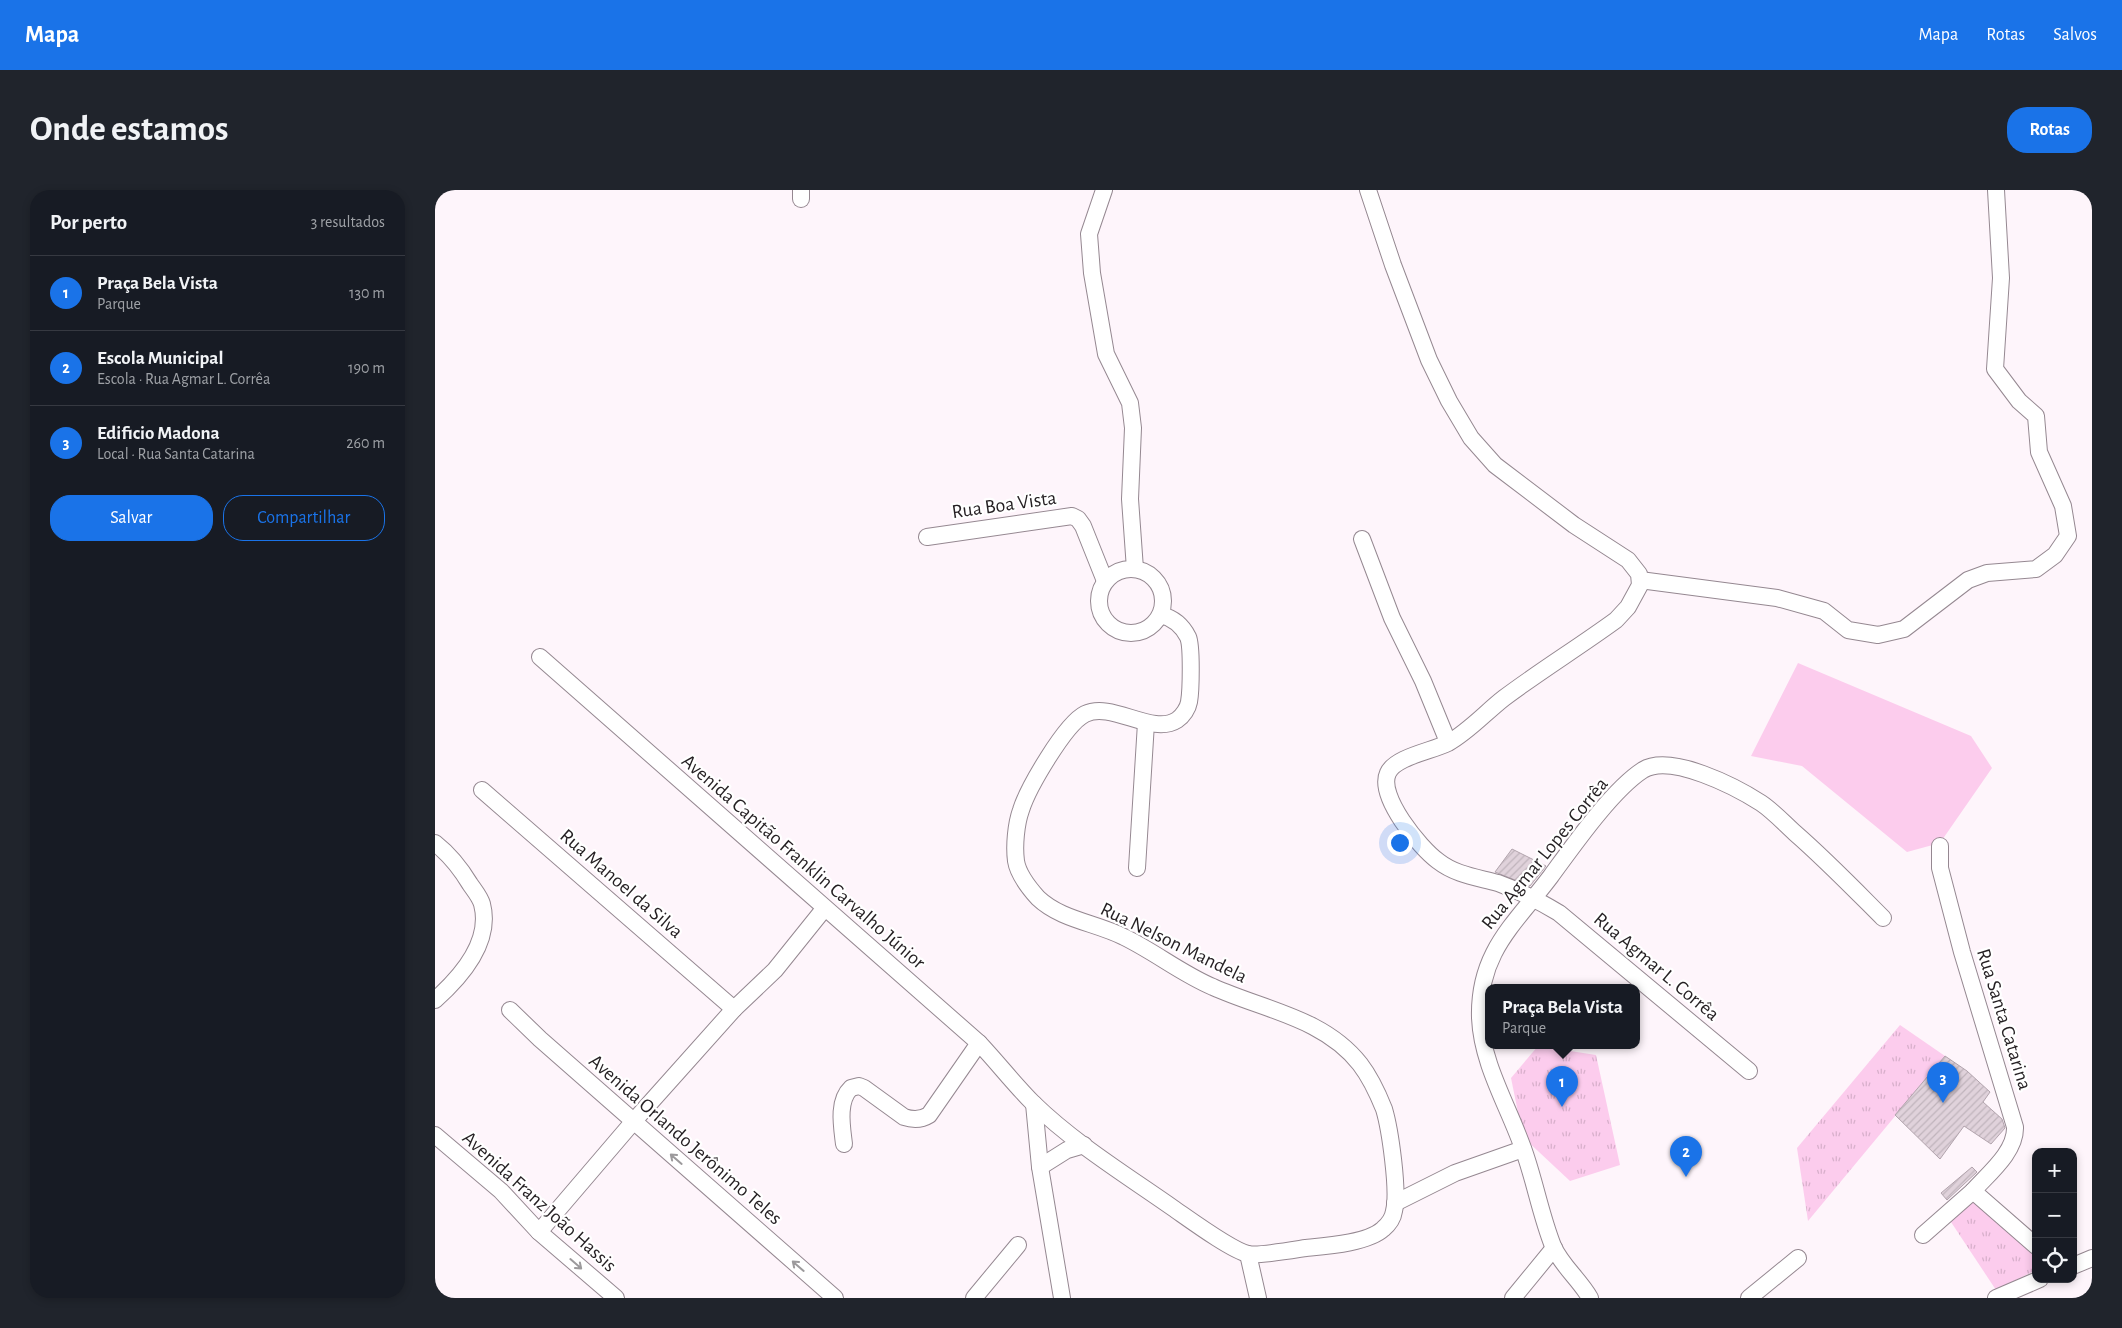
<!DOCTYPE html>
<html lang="pt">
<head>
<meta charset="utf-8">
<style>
	:root { --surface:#171b24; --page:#20242c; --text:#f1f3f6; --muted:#9ea1a6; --line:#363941; --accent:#1a73e8 }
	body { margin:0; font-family:"Alegreya Sans",sans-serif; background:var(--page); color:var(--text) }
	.controls { position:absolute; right:15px; bottom:15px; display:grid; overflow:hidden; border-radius:10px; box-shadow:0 2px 8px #0003 }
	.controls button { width:45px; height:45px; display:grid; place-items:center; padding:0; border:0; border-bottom:1px solid var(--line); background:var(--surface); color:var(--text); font:25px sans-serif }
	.you { position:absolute; left:964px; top:652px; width:18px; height:18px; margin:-12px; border:4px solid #fff; border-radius:50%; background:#1a73e8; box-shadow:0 0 0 8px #1a73e833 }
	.badge { display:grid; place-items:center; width:32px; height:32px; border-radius:50%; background:var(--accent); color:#fff; font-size:16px; font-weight:700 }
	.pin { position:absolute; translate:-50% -41px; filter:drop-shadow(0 1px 2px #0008) }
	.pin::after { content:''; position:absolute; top:26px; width:18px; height:15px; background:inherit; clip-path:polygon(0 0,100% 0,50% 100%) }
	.popup { position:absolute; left:1050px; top:794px; width:155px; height:65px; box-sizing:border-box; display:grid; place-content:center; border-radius:10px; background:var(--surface); filter:drop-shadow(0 1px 4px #0005); font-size:16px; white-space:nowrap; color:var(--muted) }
	.popup b { font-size:19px; color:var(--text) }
	.popup::after { content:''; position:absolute; left:50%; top:100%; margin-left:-10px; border:10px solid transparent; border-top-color:var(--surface) }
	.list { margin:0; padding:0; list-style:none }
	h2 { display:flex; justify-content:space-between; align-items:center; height:65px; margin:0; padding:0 20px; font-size:21px }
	h2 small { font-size:16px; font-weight:400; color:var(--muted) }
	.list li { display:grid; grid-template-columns:32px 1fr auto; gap:15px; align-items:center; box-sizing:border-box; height:75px; padding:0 20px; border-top:1px solid var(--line) }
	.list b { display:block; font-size:19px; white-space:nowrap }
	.list p { margin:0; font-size:16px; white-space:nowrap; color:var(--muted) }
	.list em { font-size:16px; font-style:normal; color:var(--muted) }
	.actions { display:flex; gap:10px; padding:15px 20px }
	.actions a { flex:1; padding:11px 0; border:1px solid var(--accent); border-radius:20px; text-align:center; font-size:18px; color:var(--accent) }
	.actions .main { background:var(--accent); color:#fff }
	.icon { flex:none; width:28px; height:28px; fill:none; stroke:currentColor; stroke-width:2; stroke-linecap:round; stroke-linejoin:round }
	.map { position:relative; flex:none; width:1657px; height:1108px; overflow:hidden; border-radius:20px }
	header { display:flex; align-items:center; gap:30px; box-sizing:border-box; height:70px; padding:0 25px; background:var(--accent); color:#fff }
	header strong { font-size:24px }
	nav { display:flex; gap:28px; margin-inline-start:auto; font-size:18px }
	.intro { display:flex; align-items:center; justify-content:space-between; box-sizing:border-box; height:120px; padding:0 30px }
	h1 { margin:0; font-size:35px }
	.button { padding:12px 22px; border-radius:20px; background:var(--accent); color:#fff; font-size:18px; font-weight:700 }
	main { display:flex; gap:30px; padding:0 30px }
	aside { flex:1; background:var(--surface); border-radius:20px; box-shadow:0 2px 8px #0003 }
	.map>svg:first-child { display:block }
</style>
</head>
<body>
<header>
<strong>Mapa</strong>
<nav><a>Mapa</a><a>Rotas</a><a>Salvos</a></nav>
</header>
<div class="intro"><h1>Onde estamos</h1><a class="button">Rotas</a></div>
<main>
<aside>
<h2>Por perto<small>3 resultados</small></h2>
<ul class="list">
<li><span class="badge">1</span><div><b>Praça Bela Vista</b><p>Parque</p></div><em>130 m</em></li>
<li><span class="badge">2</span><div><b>Escola Municipal</b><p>Escola · Rua Agmar L. Corrêa</p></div><em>190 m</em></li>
<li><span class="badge">3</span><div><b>Edificio Madona</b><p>Local · Rua Santa Catarina</p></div><em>260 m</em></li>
</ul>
<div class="actions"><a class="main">Salvar</a><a>Compartilhar</a></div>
</aside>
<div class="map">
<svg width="1657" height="1108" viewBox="0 0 1657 1108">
	<defs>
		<pattern id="grass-tufts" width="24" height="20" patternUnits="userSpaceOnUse" patternTransform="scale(1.25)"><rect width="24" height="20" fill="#fccced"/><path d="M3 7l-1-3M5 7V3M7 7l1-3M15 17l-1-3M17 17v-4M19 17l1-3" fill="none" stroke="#d8afcb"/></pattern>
		<pattern id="building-hatch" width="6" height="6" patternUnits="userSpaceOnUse" patternTransform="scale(1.25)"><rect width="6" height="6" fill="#e0d2db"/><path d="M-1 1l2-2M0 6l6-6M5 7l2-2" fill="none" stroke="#c0b4bc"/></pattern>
	</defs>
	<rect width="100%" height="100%" fill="#fef5fb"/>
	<g fill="url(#grass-tufts)">
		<polygon points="1465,835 1510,866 1373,1031 1362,958"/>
		<polygon points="1103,856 1161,865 1185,975 1135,991 1088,947 1076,888"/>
		<polygon points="1539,1004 1601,1064 1601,1080 1561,1100 1512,1026"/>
	</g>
	<polygon fill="#fccced" points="1363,473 1536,546 1557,578 1505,653 1472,662 1367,576 1316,566"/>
	<g fill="url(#building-hatch)" stroke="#b2a4ad">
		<polygon points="1077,659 1111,676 1095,696 1060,682"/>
		<polygon points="1510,866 1532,881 1555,902 1548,912 1567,929 1570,938 1556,954 1529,936 1505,969 1460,925"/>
		<polygon points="1537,977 1542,982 1512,1010 1506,1003"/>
	</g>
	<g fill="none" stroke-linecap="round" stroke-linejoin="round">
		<g stroke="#958891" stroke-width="18">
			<g id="minor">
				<polyline points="366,0 366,9"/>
				<polyline points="669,0 654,44 657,83 671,164 695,213 698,238 695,309 700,379"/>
				<path d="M933,0L958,75L994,170L1014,211L1036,248L1060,275L1139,335L1193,370L1204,384L1205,395L1193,417L1181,430C1144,457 1105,481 1069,508C1051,522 1033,542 1013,553C997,561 960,567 953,583C942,606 985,658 1003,671C1021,685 1041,687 1063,693C1085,701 1104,711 1124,723L1314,881"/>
				<polyline points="492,347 637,326 643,329 648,336 670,391"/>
				<polyline points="927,349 957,428 988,491 1013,552"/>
				<circle cx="696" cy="411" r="32"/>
				<polyline points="1205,390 1342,408 1389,421 1413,440 1443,445 1469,439 1533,390 1552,383 1601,379 1620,365 1633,346 1628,316 1604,262 1601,226 1584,211 1560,179 1566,88 1561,0"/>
				<path d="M105,467L544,853C562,872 579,894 598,913C639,953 691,985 738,1018C754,1029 796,1060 813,1064C824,1066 858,1060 871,1058C891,1056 933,1053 948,1039C954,1034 958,1028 959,1021C964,1001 955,939 949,919C943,904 935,887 925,874C889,828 829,820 778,797C747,784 720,762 689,747C662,733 626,730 603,708C594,698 583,684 581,671C579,656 581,634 586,620C593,598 630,534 650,524C677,511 717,546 742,530C748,526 753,518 754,512C756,501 757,456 753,447C747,435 738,428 726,425"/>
				<polyline points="47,600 299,819"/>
				<path d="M0,653C14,664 26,679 35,694C39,700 45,707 47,714C57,752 26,787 0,810"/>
				<path d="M1505,656V678L1527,762L1580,937C1581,962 1553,984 1538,1001L1601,1056"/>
				<polyline points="702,678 711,533"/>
				<polyline points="75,820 105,849 400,1108"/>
				<polyline points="599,914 605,977 627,1108"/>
				<polyline points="0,945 66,1001 104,1042 181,1108"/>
				<path d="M409,954C407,937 402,911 416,898L424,896L429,898L469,927C478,930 486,930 494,925L544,853"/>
				<polyline points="605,977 632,960 649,955"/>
				<polyline points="960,1013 1020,983 1088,959"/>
				<polyline points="104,1042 198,932 299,819 340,780 389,719"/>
				<polyline points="1488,1045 1538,1001"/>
				<polyline points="813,1064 823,1108"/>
				<polyline points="1638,1076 1657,1068"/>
				<polyline points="539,1108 583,1055"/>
				<polyline points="1078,1108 1119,1058"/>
				<path d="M1155,1108C1145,1090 1126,1075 1118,1056C1106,1026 1100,992 1089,961C1074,917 1047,875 1045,828C1043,762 1080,734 1116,686C1138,656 1177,600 1208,580C1236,563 1301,597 1326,613C1338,621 1349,633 1360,643C1391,670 1419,699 1448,728"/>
				<polyline points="1314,1108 1363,1068"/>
				<polyline points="1561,1108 1605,1089"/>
			</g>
		</g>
		<use href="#minor" stroke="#fff" stroke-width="16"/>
	</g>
	<defs><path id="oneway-shaft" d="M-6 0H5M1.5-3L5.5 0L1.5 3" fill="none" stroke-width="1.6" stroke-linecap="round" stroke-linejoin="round" transform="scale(1.25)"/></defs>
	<g stroke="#9c9a9c">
		<use href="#oneway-shaft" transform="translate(241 969) rotate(-139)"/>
		<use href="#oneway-shaft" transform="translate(141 1074) rotate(41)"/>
		<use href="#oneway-shaft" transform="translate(363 1076) rotate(-139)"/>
	</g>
	<g text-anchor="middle" stroke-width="4.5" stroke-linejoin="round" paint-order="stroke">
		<g font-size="20" fill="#241f22" stroke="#fff">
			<text transform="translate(569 314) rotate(-8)" y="7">Rua Boa Vista</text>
			<text transform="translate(1109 663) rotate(-51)" y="7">Rua Agmar Lopes Corrêa</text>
			<text transform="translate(369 671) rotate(41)" y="7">Avenida Capitão Franklin Carvalho Júnior</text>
			<text transform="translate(187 693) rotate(41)" y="7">Rua Manoel da Silva</text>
			<text transform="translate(739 752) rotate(26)" y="7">Rua Nelson Mandela</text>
			<text transform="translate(1222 776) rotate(40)" y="7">Rua Agmar L. Corrêa</text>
			<text transform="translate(1570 829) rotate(73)" y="7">Rua Santa Catarina</text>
			<text transform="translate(251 949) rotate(41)" y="7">Avenida Orlando Jerônimo Teles</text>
			<text transform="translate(105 1011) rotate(42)" y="7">Avenida Franz João Hassis</text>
		</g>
	</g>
</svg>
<div class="controls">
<button>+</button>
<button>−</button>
<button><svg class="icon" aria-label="locate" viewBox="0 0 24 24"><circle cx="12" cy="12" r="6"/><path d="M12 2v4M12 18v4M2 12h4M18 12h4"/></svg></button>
</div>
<div class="you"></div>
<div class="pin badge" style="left:1127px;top:917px">1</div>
<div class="popup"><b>Praça Bela Vista</b>Parque</div>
<div class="pin badge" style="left:1251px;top:987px">2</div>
<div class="pin badge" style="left:1508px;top:913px">3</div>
</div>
</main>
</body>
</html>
